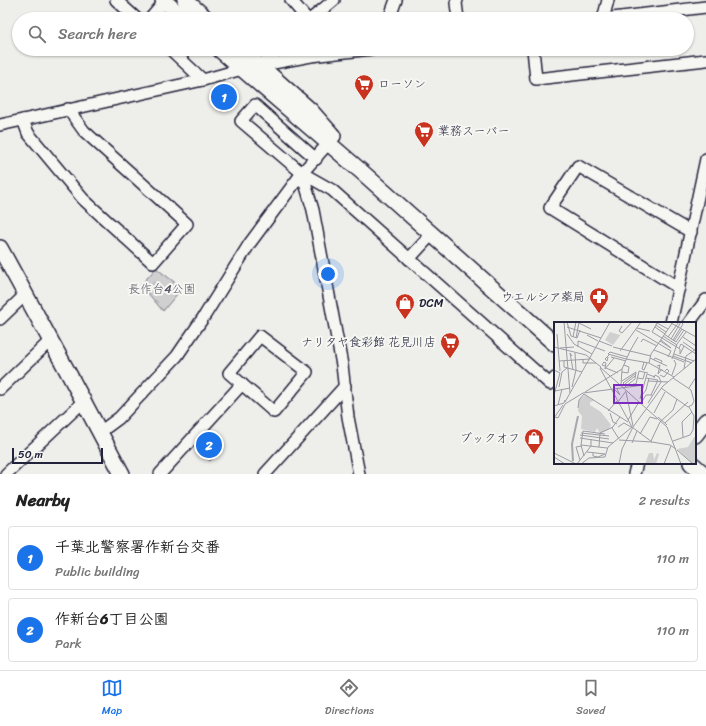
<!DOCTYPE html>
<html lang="en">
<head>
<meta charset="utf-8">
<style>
	:root { --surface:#fff; --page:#f2f2f2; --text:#222; --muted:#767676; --line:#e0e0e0; --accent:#1a73e8 }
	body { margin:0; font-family:Sriracha,"Klee One",sans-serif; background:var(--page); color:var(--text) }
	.scale { position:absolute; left:12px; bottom:10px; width:91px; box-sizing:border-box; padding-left:4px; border:2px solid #22223b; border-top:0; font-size:11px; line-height:14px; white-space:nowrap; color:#22223b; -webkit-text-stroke:3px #f6f6f2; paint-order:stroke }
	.you { position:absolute; left:328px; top:274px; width:14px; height:14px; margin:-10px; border:3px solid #fff; border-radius:50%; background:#1a73e8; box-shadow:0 0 0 6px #1a73e833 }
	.badge { display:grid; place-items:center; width:26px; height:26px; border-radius:50%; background:var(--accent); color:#fff; font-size:13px; font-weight:700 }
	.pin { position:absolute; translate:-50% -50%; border:2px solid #fff; box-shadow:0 1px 4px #0006 }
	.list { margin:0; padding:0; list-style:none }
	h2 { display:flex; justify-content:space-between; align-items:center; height:52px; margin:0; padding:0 16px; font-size:17px }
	h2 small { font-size:13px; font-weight:400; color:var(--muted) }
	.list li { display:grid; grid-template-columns:26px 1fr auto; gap:12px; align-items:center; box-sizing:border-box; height:64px; margin:0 8px 8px; padding:0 8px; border:1px solid var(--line); border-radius:4px }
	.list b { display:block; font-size:15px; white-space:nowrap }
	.list p { margin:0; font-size:13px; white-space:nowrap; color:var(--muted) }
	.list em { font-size:13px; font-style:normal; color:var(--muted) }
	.icon { flex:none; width:22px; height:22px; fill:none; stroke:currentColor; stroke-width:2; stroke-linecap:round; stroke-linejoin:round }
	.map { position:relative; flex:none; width:706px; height:474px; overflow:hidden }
	.search { position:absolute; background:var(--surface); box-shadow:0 1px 3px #0004; left:12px; right:12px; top:12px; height:44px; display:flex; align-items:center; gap:10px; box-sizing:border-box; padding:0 14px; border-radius:22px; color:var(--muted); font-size:15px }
	.sheet { height:196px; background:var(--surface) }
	nav { display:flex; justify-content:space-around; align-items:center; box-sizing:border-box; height:56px; border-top:1px solid var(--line); background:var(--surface); font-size:11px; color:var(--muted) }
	nav a { display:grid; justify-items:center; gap:2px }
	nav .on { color:var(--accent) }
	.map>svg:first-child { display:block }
</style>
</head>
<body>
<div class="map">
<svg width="706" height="474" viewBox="0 0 706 474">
	<defs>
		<pattern id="park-crowns" width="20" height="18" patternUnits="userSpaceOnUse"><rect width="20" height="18" fill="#d0d0d1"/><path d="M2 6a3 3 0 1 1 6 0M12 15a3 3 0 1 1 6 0" fill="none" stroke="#b2b2b4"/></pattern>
	</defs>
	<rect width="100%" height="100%" fill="#eeeeeb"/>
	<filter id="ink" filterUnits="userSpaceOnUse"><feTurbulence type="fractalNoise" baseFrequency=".025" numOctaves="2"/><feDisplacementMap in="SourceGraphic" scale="8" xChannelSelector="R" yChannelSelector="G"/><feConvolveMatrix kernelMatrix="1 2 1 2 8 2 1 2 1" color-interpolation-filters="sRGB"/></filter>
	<g filter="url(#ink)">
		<g fill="url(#park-crowns)" stroke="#797986">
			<polygon points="156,268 182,288 163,311 141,285"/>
			<polygon points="208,430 224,445 210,461 193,446"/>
		</g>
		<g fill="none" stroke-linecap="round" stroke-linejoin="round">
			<g stroke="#22223b" stroke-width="14">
				<g id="street">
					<polyline points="116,0 137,19"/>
					<polyline points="291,0 307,19"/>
					<polyline points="457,0 456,3 458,19"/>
					<polyline points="150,19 166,0"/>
					<polyline points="311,19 334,0"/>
					<polyline points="389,19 396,0"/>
					<polyline points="603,19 608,0"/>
					<polyline points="604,19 706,7"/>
					<polyline points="170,49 203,80"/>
					<polyline points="533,49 536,79 706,60"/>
					<polyline points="260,66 277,49"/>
					<polyline points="23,120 28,133 83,199 153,263 187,224 84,131 68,109"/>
					<polyline points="0,125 203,80 242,69 311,56 371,49"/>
					<polyline points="316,159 255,105 241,121 302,173 332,190 550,384 555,378"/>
					<polyline points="302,173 313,210 342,365 348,417 359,474"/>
					<polyline points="409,259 432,234"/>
					<polyline points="679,288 550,208 578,166 691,232"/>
					<polyline points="0,319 26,294"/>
					<polyline points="671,323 706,159"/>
					<polyline points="689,323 706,300"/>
					<polygon points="260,336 307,372 274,412 229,373"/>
					<polyline points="0,389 51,340"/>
					<polyline points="100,432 119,418 177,356 205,315 250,243 302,173 333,138"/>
					<polyline points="6,474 84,401"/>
					<polyline points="160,474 242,384"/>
					<polyline points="265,474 345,386"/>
					<polyline points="634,474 637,463"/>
				</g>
			</g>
			<g stroke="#22223b" stroke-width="18">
				<g id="secondary">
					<polyline points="163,0 185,19"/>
					<polyline points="185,0 207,19"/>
					<polyline points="219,49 362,172 555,344"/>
					<polyline points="241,49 310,110 333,136"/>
					<polyline points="0,248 70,376 122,474"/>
					<polyline points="695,435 706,421"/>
					<polyline points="691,463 704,474"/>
				</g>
			</g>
			<use href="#street" stroke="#f6f6f2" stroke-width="11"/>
			<use href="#secondary" stroke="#f6f6f2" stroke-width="15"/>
		</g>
	</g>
	<defs>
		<g id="supermarket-pin" transform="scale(1)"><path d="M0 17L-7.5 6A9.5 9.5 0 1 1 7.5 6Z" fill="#c8321e" stroke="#f6f6f2"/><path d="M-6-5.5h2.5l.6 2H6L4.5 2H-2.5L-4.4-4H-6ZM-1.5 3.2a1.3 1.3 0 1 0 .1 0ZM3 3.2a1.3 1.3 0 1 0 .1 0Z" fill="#fff"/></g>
		<g id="pharmacy-pin" transform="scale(1)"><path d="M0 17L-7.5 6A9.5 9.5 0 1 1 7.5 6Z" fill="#c8321e" stroke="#f6f6f2"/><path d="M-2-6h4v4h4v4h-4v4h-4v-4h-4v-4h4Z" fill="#fff"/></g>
		<g id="shop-pin" transform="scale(1)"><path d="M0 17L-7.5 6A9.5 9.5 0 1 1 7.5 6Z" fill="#c8321e" stroke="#f6f6f2"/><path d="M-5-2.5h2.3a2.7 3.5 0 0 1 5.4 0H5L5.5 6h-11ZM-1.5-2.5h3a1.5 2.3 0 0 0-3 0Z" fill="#fff"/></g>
	</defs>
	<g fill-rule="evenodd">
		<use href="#supermarket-pin" x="364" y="84"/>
		<use href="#supermarket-pin" x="424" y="131"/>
		<use href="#pharmacy-pin" x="599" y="297"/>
		<use href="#shop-pin" x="405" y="303"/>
		<use href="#supermarket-pin" x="450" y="342"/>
		<use href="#shop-pin" x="534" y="438"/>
	</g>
	<g text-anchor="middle" stroke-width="4" stroke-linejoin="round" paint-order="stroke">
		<g font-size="12" fill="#22223b" stroke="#f6f6f2" text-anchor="start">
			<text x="378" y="88">ローソン</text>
			<text x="438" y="135">業務スーパー</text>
			<text x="585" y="301" text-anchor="end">ウエルシア薬局</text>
			<text x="419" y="307">DCM</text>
			<text x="436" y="346" text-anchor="end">ナリタヤ食彩館 花見川店</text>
			<text x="520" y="442" text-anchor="end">ブックオフ</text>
		</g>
		<g font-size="12" fill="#565668" stroke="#f6f6f2">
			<text x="162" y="293">長作台4公園</text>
		</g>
	</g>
	<g transform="translate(554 322)">
		<rect width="142" height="142" fill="#eeeeeb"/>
		<path d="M31,73L40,79L36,80V83L47,90L57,103L54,108L46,111L43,106L41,110L27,107L28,94L24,89L25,78ZM95,131H99L100,138L103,131L105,132L102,142H91Z" fill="#d0d0d1"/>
		<path d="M56,10L66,13L68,11L59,23L51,18ZM140,115H142V142H139L123,127L134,125Z" fill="#d0d0d1"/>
		<path fill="none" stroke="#a7a7af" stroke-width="2" d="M19,139L18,122L24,94"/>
		<path fill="none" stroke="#9c9ca5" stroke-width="1" d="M10,0L16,71M13,0L17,14L23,16L26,8M25,1L37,7M117,1L142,15M102,3L112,10M68,4L65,9L68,11L78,0M13,5L47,16M101,5L111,12M83,6L96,9M114,7L103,1L98,10L126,27M82,8L117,29L114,35M3,12L6,49M13,12L20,22L38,32M110,12L122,20L130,8M33,13L44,19M109,14L123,23M19,15L22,0M114,15L125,0M129,15L142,24M22,16L25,0M117,17L127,0M119,18L129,2L127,0M45,19L58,24M106,19L117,26L107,18M120,19L128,7M87,20L89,17L103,24M129,20L142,29M0,25L32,33L47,45M24,25V19L51,29M59,25L97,34M6,26L20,25M125,26L127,22L142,32M126,27V32L130,24M100,28L130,40M66,29L87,0M76,29L84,15M120,32L140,39M18,34L16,31L19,48M119,34L138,41M54,35L53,39L51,37L55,33M57,35L72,39M96,36L113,44M29,37V41H42M72,37L95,41L120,55M72,37L54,32L56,30L73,35M118,37L123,22L132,10M100,38L101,36L108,39L107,41M5,39L36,37M10,39V45L28,50M90,40L88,47L90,48L93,41M95,41L97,32L119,0M51,44L48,43L50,40L52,41L51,47M103,44L106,43L104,52L108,47M46,45L113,105L127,142M46,46L78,105L98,120L116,123L122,127M52,46L64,51M51,47L60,36M130,47L132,34L142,27M0,48L6,51L0,73M68,50L74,51L75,45L70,43M106,53L110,55L115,49L113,47L111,49M118,53L122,42L120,38M84,56L89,57L91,50M92,56L104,58L97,73M68,59L82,50L81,57L71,65M94,59L114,60M71,62L81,54M67,63L68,47M72,64L69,61L81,52M5,65L8,50L13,46M18,65L22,48L21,31M78,65L79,62H82L85,49L94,51M107,66L134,85L138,83L140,79L137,68L119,56M135,66L142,55M61,68L66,73L63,67M1,69L16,66M31,70L68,47L76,29M72,70L79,104M30,72L74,100M86,76L92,68L95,56M86,77L93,52L101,55M11,80L56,0M64,80L72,69M87,81L92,73H98M94,81L107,60L105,55L101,53L100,56M4,83L8,67M0,84L10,81L11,78M24,86L25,78L30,72M54,89L63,79M56,91L59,100L63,102M100,91L111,70M1,95L4,96L11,82L29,71L90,63M104,95L113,103M0,96L9,83M74,98L85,80M111,101L134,80M64,105L70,101L77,105M27,111L55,114M86,112L96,95L103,97M26,113L55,117M129,115L128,100L138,90M26,116L59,121M65,117L58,106L66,95M65,118L98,120M97,119L106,100L119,88L123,77M119,119L136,113L139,108L140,94L135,85M78,121L83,109M27,123L53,126M45,125L46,111L59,105M123,128L139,142M33,130L51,132L44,135L39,134V131M0,131L22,142M30,134L27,123L29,109L51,112M0,135L11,142M26,138L22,125L28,124M23,142L37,124V117M27,142L35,136L51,135L54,125L78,105M65,142L68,127L79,105L109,64L142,37M110,142L117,124"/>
		<path fill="#7b2cbf" fill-opacity="0.15" stroke="#7b2cbf" stroke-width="2" d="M60,63H88V81H60Z"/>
		<rect width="142" height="142" fill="none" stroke="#22223b" stroke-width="2"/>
	</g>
</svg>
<div class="scale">50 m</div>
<div class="you"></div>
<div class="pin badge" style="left:224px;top:97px">1</div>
<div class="pin badge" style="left:209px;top:445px">2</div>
<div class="search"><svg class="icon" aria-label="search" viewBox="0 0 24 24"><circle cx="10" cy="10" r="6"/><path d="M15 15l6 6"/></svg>Search here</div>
</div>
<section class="sheet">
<h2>Nearby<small>2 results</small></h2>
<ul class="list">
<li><span class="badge">1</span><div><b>千葉北警察署作新台交番</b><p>Public building</p></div><em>110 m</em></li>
<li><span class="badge">2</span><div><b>作新台6丁目公園</b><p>Park</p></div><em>110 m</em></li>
</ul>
</section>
<nav>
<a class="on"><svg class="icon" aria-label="map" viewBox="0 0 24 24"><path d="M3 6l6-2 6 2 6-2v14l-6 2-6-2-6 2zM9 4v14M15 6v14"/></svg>Map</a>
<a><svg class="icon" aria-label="directions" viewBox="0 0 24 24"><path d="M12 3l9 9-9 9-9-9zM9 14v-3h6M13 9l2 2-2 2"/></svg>Directions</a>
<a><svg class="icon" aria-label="saved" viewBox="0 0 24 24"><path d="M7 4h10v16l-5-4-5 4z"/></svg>Saved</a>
</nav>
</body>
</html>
